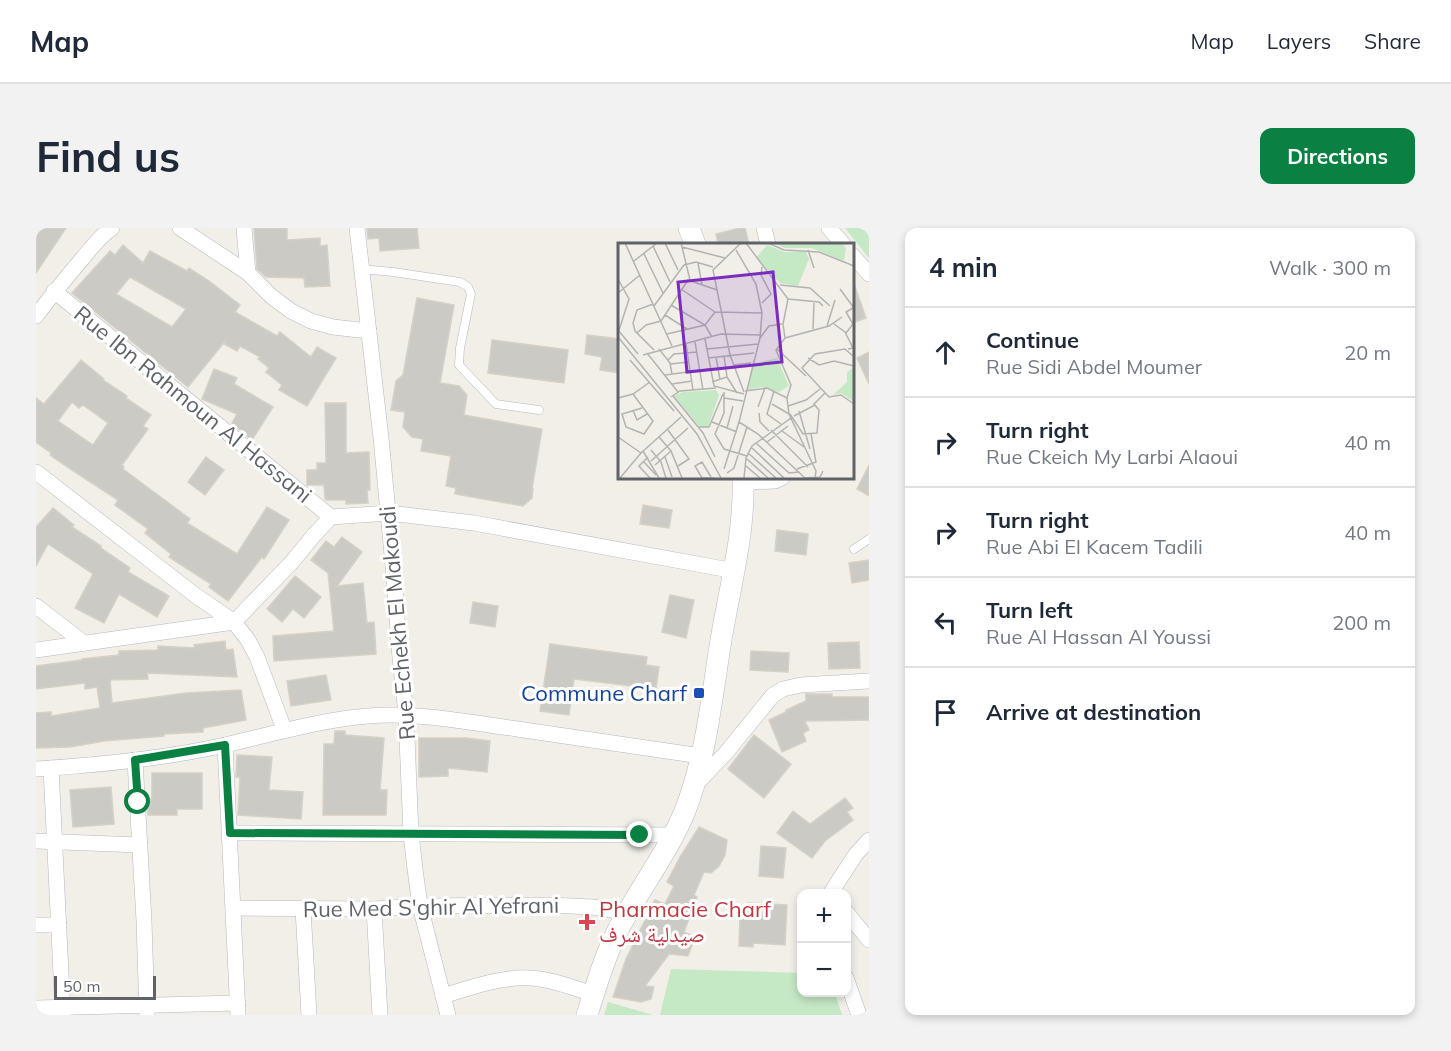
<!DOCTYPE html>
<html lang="en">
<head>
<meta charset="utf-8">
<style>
	:root { --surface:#fff; --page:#f2f2f3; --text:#1f2937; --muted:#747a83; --line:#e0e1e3; --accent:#0b8043 }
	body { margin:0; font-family:Mulish,"Noto Naskh Arabic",sans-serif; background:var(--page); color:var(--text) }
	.controls { position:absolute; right:18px; bottom:18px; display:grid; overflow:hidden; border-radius:12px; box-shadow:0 3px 9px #0003 }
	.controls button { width:54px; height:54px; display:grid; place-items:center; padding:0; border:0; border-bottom:2px solid var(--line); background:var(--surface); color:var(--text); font:30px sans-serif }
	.scale { position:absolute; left:18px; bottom:15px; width:102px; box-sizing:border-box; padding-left:6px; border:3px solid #5f6368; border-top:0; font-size:16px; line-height:21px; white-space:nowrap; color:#5f6368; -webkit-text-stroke:4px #fff; paint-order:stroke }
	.stop { position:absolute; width:18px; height:18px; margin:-14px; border:4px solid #0b8043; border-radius:50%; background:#fff }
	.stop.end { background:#0b8043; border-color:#fff; box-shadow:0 2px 6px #0008 }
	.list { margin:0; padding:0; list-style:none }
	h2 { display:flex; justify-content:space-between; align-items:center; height:78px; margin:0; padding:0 24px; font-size:26px }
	h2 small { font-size:20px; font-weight:400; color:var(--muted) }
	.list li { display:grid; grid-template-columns:39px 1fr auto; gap:18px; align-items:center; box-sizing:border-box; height:90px; padding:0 24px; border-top:2px solid var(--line) }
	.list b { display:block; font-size:22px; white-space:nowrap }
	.list p { margin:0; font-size:20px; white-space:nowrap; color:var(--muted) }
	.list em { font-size:20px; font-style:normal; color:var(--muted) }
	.icon { flex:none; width:33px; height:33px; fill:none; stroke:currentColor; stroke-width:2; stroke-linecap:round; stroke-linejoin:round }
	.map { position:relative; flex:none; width:833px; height:787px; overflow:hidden; border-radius:12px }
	header { display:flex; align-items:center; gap:36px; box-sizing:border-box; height:84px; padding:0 30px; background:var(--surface); border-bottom:2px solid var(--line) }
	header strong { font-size:28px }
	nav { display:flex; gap:33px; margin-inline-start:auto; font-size:21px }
	.intro { display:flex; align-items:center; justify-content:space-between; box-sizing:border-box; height:144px; padding:0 36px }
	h1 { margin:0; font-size:42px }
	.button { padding:15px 27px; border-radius:12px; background:var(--accent); color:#fff; font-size:21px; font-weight:700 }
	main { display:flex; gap:36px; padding:0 36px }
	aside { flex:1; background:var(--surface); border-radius:12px; box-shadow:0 3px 9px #0003 }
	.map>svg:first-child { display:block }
</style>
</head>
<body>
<header>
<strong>Map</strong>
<nav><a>Map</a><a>Layers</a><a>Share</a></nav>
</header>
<div class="intro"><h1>Find us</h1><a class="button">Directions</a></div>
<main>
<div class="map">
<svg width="833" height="787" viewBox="0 0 833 787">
	<rect width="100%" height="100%" fill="#f1efe8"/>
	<g fill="#c5e8c5">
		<polygon points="809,0 833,0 833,30"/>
		<polygon points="635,741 765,745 766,764 799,765 806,787 624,787"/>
		<polygon points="572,774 617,787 568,787"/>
	</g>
	<g fill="#cccac5" stroke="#d6d1c6" stroke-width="1.5" fill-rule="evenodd">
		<polygon points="0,0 30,0 0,45"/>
		<polygon points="218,0 251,0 251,12 284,10 284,18 291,17 294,58 269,59 268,50 230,49 221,41"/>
		<polygon points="331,0 381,0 383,20 344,23 343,10 332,11"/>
		<polygon points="704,0 709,0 713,16 682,16 680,6"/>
		<path d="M87,17L107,35L114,23L151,43L153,40L173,53L204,77L199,84L241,108L244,104L275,129L281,119L300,130L271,178L243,162L246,157L230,144L233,140L222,131L224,129L204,118L201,123L188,116L190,112L152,159L36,65L74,23L79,27ZM94,49L150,81L136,99L80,66Z"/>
		<polygon points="816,56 818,56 830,90 816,95"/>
		<polygon points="381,70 418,77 404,155 423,158 431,167 428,187 506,201 496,261 497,261 496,270 487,278 419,266 420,260 410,258 415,228 385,223 387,211 376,209 367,199 369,184 355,182 360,153 367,147"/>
		<polygon points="551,107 584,111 584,145 564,142 566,129 549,126"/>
		<polygon points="456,112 532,122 528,155 452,145"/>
		<polygon points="833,124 833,156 821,130"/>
		<path d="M45,132L68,151L67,152L91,168L90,170L115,187L107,198L112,201L86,237L88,239L87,241L154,291L151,295L201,326L231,279L253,292L228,331L226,329L192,373L173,359L175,356L133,329L135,326L109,305L112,301L79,277L82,272L36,242L14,227L15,225L0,214V170L8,176ZM36,174L43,180L47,177L72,195L57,217L22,193Z"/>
		<polygon points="178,141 201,150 198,156 237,179 216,212 196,195 201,186 166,171"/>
		<polygon points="289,175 310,175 310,225 333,224 334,262 331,262 332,275 310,276 310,272 290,272 289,271 288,257 271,257 271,242 281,242 281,235 290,235"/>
		<polygon points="170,229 188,242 169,267 152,254"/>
		<polygon points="833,237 833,268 821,261"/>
		<polygon points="607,277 636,282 633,300 604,296"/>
		<polygon points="17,280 38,297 36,299 65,318 65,320 94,340 92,344 133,368 121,389 83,366 68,395 39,380 57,346 12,316 0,338 0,299"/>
		<polygon points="741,302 772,306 770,327 739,323"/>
		<polygon points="306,309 326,324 301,358 327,355 331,395 338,394 340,426 238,433 237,408 298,403 292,345 275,332 290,313 298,319"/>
		<polygon points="833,332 833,352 816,355 813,335"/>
		<polygon points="259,348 285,369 268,390 257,381 246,394 231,381"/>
		<polygon points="634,367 658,372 650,410 626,404"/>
		<polygon points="437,374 462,378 459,399 434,395"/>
		<polygon points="189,413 190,422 197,421 201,449 111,445 112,451 74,452 76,475 150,465 205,462 210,492 167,500 167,504 128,506 128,508 68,513 34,519 0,520 0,485 15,484 15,488 64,480 61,459 49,461 49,455 0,461 0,438 46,432 46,431 83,427 83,423 122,422 122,418 159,420 158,417"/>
		<polygon points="823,414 824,440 793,441 792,415"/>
		<polygon points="514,416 611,429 610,437 623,439 620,461 538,451 533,487 504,483"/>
		<polygon points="715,423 753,425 752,444 714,442"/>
		<polygon points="290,447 295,472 255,478 251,453"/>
		<polygon points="770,466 796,466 796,469 833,469 833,492 769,493 773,502 767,505 770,513 746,524 733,492 750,484 750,482 770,473"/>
		<polygon points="299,503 309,503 309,507 348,510 344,562 351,562 350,587 287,587 288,516 298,516"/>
		<polygon points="718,507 755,536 728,570 692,541"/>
		<polygon points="383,510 430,510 454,513 451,544 412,540 412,548 383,549"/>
		<polygon points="201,527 236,529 233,562 267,564 265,591 202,587 204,549 200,549"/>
		<polygon points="116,545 166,545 166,581 141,581 141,587 112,587 111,571 116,571"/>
		<polygon points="75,559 78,596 37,599 34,562"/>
		<polygon points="809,570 817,580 811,584 817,592 789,613 776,630 741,605 757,583 774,596"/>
		<polygon points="663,599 691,612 689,627 683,638 675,645 668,644 658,667 661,669 648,704 659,709 652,728 633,726 609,758 618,759 615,771 605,774 577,769 590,731 619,672 629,676 638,658 631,654 644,629"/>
		<polygon points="725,618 750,620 747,650 723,648"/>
		<polygon points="711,675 751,677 749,717 717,715 717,719 703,718 704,689 710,690"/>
	</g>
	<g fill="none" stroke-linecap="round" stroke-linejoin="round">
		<g stroke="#b5b8bc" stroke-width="9">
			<g id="lane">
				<polyline points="325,41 357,44 424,54 432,59 435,66 424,120 423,137 460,176 503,182"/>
				<polyline points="818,321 833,311"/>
			</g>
		</g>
		<g stroke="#b5b8bc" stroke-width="16">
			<g id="street">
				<polyline points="144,0 212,45 235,68 255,83 275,93 297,99 333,103"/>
				<polyline points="208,0 212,45"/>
				<polyline points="321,0 345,210 358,348 364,430 370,486 375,606 379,641 384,678 412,787"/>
				<polyline points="728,0 732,16"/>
				<polyline points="793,0 807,16"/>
				<polyline points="816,27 833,46"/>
				<polyline points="18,63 295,289"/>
				<path d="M0,88C15,68 30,50 46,31C55,20 64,8 76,0"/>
				<polyline points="0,244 159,367 198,394 212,412 221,429 248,501"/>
				<polyline points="708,254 739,253 747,249"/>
				<polyline points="0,378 48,415"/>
				<polyline points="0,422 198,394 256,334 278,307 295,289 353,285 438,295 699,343"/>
				<polyline points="189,517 202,787"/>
				<polyline points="99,532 108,693 111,787"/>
				<polyline points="15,540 27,787"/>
				<path d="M0,541C63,537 127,531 189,517C237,506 283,492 332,488C382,484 431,494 481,501C542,510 604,519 665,528"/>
				<polyline points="659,557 689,526 737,467 747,461 765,457 833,453"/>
				<polyline points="194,605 638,607"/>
				<polyline points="0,613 104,617"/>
				<polyline points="794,666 820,626 833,612"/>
				<polyline points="198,680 338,681 384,678 515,677 556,679 592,684"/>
				<polyline points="267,681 273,787"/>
				<polyline points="338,681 344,787"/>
				<polyline points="810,684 833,712"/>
				<polyline points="0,697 23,697"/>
				<polyline points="810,750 823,787"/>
				<path d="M407,768C433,760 467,748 494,750C516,751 537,760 558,766"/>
				<polyline points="0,780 202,775"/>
			</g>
		</g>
		<g stroke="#b6babf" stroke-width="22">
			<g id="secondary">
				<polyline points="653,0 659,16"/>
				<path d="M551,787C560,759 568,729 582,702C603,661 631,626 649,583C671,527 676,465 686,406C695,354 709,303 707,249"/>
			</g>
		</g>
		<use href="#lane" stroke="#fff" stroke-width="8"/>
		<use href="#street" stroke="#fff" stroke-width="15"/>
		<use href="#secondary" stroke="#fff" stroke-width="21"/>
	</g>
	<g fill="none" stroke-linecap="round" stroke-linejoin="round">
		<polyline stroke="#0b8043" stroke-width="8" points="102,574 99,532 189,517 194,605 604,607"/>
	</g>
	<rect fill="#1a4fb4" stroke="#fff" stroke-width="2" x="657" y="459" width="12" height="12" rx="3"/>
	<path fill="#e0444e" stroke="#fff" stroke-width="2" d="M548 685h6v6h6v6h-6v6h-6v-6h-6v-6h6z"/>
	<g text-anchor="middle" stroke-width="6" stroke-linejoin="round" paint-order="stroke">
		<g font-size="22" fill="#5f6368" stroke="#fff">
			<text transform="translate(157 176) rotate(39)" y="8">Rue Ibn Rahmoun Al Hassani</text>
			<text transform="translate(361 395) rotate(-95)" y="8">Rue Echekh El Makoudi</text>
			<text transform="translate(395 679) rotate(-1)" y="8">Rue Med S'ghir Al Yefrani</text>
		</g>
		<g font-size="22" fill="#164399" stroke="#fff" text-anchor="end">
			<text x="651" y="473">Commune Charf</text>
		</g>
		<g font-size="22" fill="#be3a42" stroke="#fff" text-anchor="start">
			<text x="563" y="689">Pharmacie Charf<tspan x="563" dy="25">صيدلية شرف</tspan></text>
		</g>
	</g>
	<g transform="translate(582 15)">
		<rect width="236" height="236" fill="#f1efe8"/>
		<path d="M156,0H224L228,5L226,18L194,5H167ZM149,2L166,9H188L191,16L180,43L162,40L144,21L139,14ZM159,115L171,143L161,149L143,144L129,147L134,121ZM235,125V158L223,150L215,152L229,139V129ZM98,147L101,152L90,184L81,183L56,153L65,149Z" fill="#c5e8c5"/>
		<path fill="none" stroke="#b3b3b1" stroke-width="1.5" d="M7,0L54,103M47,0L60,27M63,0L72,37M123,0L95,27L112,112L126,149M128,0L170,56L165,81L167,95M150,0L166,7L201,9L236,23M35,3L52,39M64,4L107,15M190,7L196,25M26,11L45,50M16,18L39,0M80,20L84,42M0,36L11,56L1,87M162,42L192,45L212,63M63,46L97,69M222,46L236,65M0,50L22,32M170,56L201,59L205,63M144,60L153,51L143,32L144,24M35,61L19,67L15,80L17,88L36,107M53,62L87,82L94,94M36,63L66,22L78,19L95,24M47,72L69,86M216,81L227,89L235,105L230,106M209,83L217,57M195,86L196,60M0,87L20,111M19,90L28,82L43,78L70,37L99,47M228,90L235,81L228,69L235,65M49,91L87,82L97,69L144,70M0,94L79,191L103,235M142,95L151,83L164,81M87,96L96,143L126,151M77,99L85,147M68,101L75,147M41,106L52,120L54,131M89,106L140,101M159,106L188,133M29,110L60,149M25,112L103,91L142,92M98,114L102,137M236,114L227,106L197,111L184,125L211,154L223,152L236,161M90,115L136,110M190,115L201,122L216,118L236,123M12,117L56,168M50,117L56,111L79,109M52,121L71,119M115,122L133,120M47,132L92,126M109,134L119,150M94,139L109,134L106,113M54,141L74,138M127,148L149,145L169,155M156,148L149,171L163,181M106,149V170L97,191L106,206L129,213M15,151L35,178L26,191L8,184L4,171L24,165M55,153L85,190L97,214M53,154L62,148L98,145M0,155L15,151L32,139M106,155L125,158M154,161L171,171M170,163L188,157L202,146M140,164L147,145M15,167L19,177L29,171M181,168L192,206M141,170L142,179L151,188M172,171L185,191L199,190L201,167L196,161L207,150M176,173L197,162M94,179L119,189M121,179L140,191L187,235M81,184H91L105,151M109,185L115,163M50,187L71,216L60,223M153,187L190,224M164,188L186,204M0,194L23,210M41,194L53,208L64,235M149,199L170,183M138,200L171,230L181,229M134,205L166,235M33,207L43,219L48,235M25,208L41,235M130,210L158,235M30,214L21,223L32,235M47,214L54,234M129,216L150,235M25,218L38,232M33,218L70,185M37,222L53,208M128,223L142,235M106,226L121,179L142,95L144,70L138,41L118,7M179,226L198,219L193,191M109,230L116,225L129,184M93,234L84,219L77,223L84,235H96M2,235L23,210L63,174M126,235L128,215L134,203L173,175M186,235L202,234L205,228M197,235L198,228L171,171L169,155L173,142L158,107L167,95L211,83L224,74"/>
		<path fill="#7b2cbf" fill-opacity="0.15" stroke="#7b2cbf" stroke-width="3" d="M155,29L164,119L69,129L60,39Z"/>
		<rect width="236" height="236" fill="none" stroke="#5f6368" stroke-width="3"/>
	</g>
</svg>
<div class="controls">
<button>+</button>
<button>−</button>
</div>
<div class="scale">50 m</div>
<div class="stop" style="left:102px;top:574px"></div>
<div class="stop end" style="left:604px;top:607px"></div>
</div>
<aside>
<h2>4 min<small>Walk · 300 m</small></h2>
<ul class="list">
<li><svg class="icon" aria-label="ahead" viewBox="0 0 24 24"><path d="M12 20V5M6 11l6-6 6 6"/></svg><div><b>Continue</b><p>Rue Sidi Abdel Moumer</p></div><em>20 m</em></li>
<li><svg class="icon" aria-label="right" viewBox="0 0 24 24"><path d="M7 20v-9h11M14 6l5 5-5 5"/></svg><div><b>Turn right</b><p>Rue Ckeich My Larbi Alaoui</p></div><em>40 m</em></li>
<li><svg class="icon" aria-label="right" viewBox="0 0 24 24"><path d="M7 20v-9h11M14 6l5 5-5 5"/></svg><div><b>Turn right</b><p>Rue Abi El Kacem Tadili</p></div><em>40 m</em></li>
<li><svg class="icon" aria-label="left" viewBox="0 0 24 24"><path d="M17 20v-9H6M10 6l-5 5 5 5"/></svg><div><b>Turn left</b><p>Rue Al Hassan Al Youssi</p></div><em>200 m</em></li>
<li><svg class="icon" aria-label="arrive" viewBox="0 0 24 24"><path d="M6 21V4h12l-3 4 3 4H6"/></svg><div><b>Arrive at destination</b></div></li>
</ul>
</aside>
</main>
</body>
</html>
